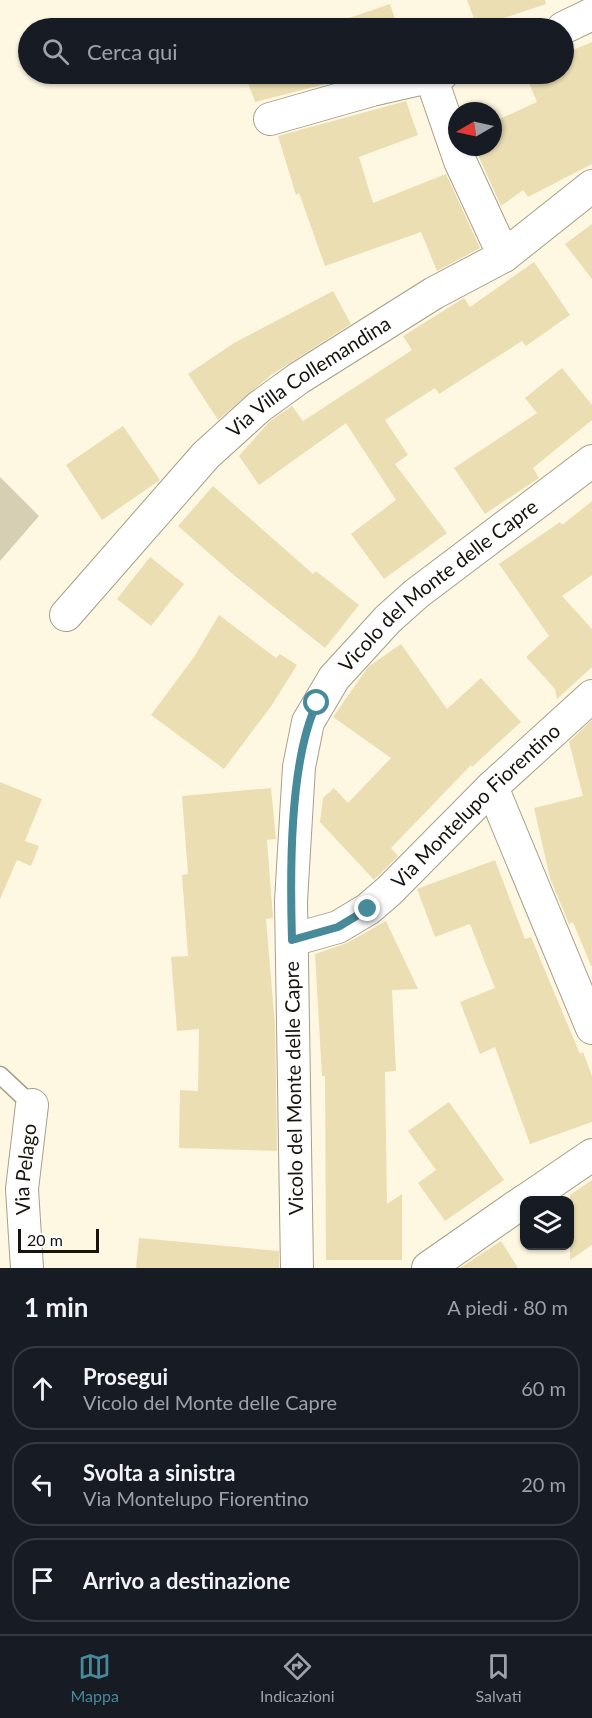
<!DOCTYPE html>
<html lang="it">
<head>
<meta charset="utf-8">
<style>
	:root { --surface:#171b24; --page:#20242c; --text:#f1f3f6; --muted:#9ea1a6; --line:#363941; --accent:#478a9a }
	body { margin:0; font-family:Lato,sans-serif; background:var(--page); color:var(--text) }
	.controls { position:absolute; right:18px; bottom:18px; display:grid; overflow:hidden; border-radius:12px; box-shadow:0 2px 4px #0004 }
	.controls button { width:54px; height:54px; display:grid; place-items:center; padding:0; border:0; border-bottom:2px solid var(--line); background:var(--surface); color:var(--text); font:30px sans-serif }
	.compass { position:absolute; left:448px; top:102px; width:54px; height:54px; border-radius:50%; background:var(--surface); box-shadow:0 2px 4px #0004; rotate:261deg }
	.scale { position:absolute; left:18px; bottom:15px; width:81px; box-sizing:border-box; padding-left:6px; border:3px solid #16140c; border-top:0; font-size:16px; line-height:21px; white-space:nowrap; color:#16140c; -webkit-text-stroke:4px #fff; paint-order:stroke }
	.stop { position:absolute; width:18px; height:18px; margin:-14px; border:4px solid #478a9a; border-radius:50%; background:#fff }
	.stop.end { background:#478a9a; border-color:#fff; box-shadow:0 2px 6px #0008 }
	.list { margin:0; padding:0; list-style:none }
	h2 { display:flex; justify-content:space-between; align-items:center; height:78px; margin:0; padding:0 24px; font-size:26px }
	h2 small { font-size:20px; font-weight:400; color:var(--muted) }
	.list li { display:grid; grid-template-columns:39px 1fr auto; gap:18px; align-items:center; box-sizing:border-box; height:84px; margin:0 12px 12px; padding:0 12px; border:2px solid var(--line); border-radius:24px }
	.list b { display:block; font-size:22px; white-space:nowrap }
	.list p { margin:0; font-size:20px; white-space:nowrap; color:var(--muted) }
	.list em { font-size:20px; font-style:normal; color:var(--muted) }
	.icon { flex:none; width:33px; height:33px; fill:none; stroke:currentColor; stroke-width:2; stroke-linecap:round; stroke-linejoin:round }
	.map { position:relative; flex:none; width:592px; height:1268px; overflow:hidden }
	.search { position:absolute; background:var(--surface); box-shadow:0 2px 4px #0004; left:18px; right:18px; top:18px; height:66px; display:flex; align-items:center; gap:15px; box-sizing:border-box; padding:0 21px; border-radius:33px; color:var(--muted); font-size:22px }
	.sheet { height:366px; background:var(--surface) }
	nav { display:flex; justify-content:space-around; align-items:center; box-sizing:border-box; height:84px; border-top:2px solid var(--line); background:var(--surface); font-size:16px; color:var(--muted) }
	nav a { display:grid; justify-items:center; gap:3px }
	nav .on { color:var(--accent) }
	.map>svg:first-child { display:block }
</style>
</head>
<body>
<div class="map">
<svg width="592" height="1268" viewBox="0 0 592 1268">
	<rect width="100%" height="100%" fill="#fef8e2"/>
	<polygon fill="#d6cfb4" points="0,477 39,516 0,561"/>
	<g fill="#eadeb2">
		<polygon points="467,0 545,0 546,4 477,27"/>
		<polygon points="390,4 398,28 330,28 329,25"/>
		<polygon points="592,42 592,164 528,197 523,190 501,206 475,148 493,147 493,122 537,102 525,74 564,74 564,54"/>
		<polygon points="245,74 364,74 255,102"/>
		<polygon points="406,101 418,135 359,157 373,203 446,174 480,248 437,271 421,232 325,266 299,193 296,195 278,136"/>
		<polygon points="592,224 592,279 565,244"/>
		<polygon points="534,262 570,315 526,346 522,341 439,394 435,388 385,420 408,455 395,464 447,533 384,579 351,534 396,500 346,423 259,485 239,456 270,421 292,406 303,421 412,350 403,336 464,298 470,307"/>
		<polygon points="333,291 351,324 271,375 218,420 188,374 234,343"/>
		<polygon points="562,368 592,405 592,420 533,468 539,478 485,514 454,468 537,413 525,398"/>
		<polygon points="123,426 160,480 102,520 66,465"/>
		<polygon points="213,486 313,574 316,571 359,605 325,648 235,576 178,526"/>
		<polygon points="592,501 592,575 562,596 592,629 592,667 557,699 555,689 526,657 549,636 499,564 560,522 562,525"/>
		<polygon points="150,557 184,584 151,626 117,599"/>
		<polygon points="219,615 276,658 280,654 297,665 272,705 224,769 151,715 194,657"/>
		<polygon points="401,644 447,709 481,678 521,722 472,767 471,765 391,848 398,856 374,880 320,822 323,798 334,788 348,803 391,758 333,717 368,667"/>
		<polygon points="592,720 592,966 591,966 573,922 569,924 550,878 534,808 583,796 569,742"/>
		<polygon points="0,782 42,799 25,841 39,846 31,866 17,860 0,899"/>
		<polygon points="271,788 276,839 267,840 273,918 266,919 275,1025 277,1151 179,1148 180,1090 198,1091 199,1029 177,1031 171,957 188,956 182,875 188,874 182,796"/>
		<polygon points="495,860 525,939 531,937 580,1054 583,1052 592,1076 592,1122 530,1144 495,1047 480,1054 460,1002 495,988 470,924 435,937 417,889"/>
		<polygon points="386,921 418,989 392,990 396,1071 385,1072 387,1204 402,1194 402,1260 326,1260 325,1076 322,1076 315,954 347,943"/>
		<polygon points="449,1102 504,1180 445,1221 418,1183 436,1170 408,1131"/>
		<polygon points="592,1180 592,1245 570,1260 570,1195"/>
		<polygon points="139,1238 279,1251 279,1268 136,1268"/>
		<polygon points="501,1241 518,1268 460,1268"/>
	</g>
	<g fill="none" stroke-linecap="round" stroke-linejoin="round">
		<g stroke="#a59f8a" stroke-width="19">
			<polyline id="service" points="0,1075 32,1105"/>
		</g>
		<g stroke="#a59f8a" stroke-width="34">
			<g id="minor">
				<polyline points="563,28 592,14"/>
				<polyline points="431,77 460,161 504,256"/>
				<polyline points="270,119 372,90 442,74"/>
				<path id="s1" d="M66,615L206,455L259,407L299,378L434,293L504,256L592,186"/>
				<polyline points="492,787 592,1028"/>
				<path id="s2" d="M292,940L338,927L368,909L389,891L492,787L592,696"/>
				<polyline points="526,1200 592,1155"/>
				<path id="s3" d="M27,1268L22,1189L32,1105"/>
				<path id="s4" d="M297,1268L291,901L299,767L308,722L334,678L388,619L416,594L592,461"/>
				<polyline points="428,1268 524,1201"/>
			</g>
		</g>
		<use href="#service" stroke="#fff" stroke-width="16"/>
		<use href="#minor" stroke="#fff" stroke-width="32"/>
	</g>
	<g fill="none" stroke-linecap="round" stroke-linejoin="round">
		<path stroke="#478a9a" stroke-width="8" d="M317,703C289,762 290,874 292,940L338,927L368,909"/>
	</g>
	<g text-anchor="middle" stroke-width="4.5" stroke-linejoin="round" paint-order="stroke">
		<g font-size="20" fill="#16140c" stroke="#fff">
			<text dy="7" stroke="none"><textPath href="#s1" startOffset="342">Via Villa Collemandina</textPath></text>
			<text dy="7" stroke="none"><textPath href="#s4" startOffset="738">Vicolo del Monte delle Capre</textPath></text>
			<text dy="7" stroke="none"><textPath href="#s2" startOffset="232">Via Montelupo Fiorentino</textPath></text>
			<text transform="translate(294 1088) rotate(-91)" y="7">Vicolo del Monte delle Capre</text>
			<text dy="7" stroke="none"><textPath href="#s3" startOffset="99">Via Pelago</textPath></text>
		</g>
	</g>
</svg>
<div class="controls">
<button><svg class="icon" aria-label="layers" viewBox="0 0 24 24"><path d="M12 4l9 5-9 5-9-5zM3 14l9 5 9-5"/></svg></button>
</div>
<svg class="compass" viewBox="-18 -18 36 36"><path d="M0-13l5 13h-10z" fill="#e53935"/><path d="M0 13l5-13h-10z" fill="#9ea1a6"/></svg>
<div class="scale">20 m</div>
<div class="stop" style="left:317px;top:703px"></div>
<div class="stop end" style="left:368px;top:909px"></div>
<div class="search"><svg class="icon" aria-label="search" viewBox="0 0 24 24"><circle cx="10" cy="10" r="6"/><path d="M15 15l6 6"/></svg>Cerca qui</div>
</div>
<section class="sheet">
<h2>1 min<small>A piedi · 80 m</small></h2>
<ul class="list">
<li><svg class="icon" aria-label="ahead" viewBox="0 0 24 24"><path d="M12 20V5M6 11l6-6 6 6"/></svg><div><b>Prosegui</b><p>Vicolo del Monte delle Capre</p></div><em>60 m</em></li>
<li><svg class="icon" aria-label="left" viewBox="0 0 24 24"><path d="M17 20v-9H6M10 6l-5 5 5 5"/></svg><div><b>Svolta a sinistra</b><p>Via Montelupo Fiorentino</p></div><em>20 m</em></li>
<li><svg class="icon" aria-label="arrive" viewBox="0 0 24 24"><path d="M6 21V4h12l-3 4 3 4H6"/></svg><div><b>Arrivo a destinazione</b></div></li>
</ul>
</section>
<nav>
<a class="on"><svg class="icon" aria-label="map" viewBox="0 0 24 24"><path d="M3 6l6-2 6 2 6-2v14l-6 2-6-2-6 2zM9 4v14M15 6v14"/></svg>Mappa</a>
<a><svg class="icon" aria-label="directions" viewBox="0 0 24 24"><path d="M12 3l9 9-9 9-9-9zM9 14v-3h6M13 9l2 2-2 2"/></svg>Indicazioni</a>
<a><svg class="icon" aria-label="saved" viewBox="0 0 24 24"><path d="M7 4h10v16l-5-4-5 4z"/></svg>Salvati</a>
</nav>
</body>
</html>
